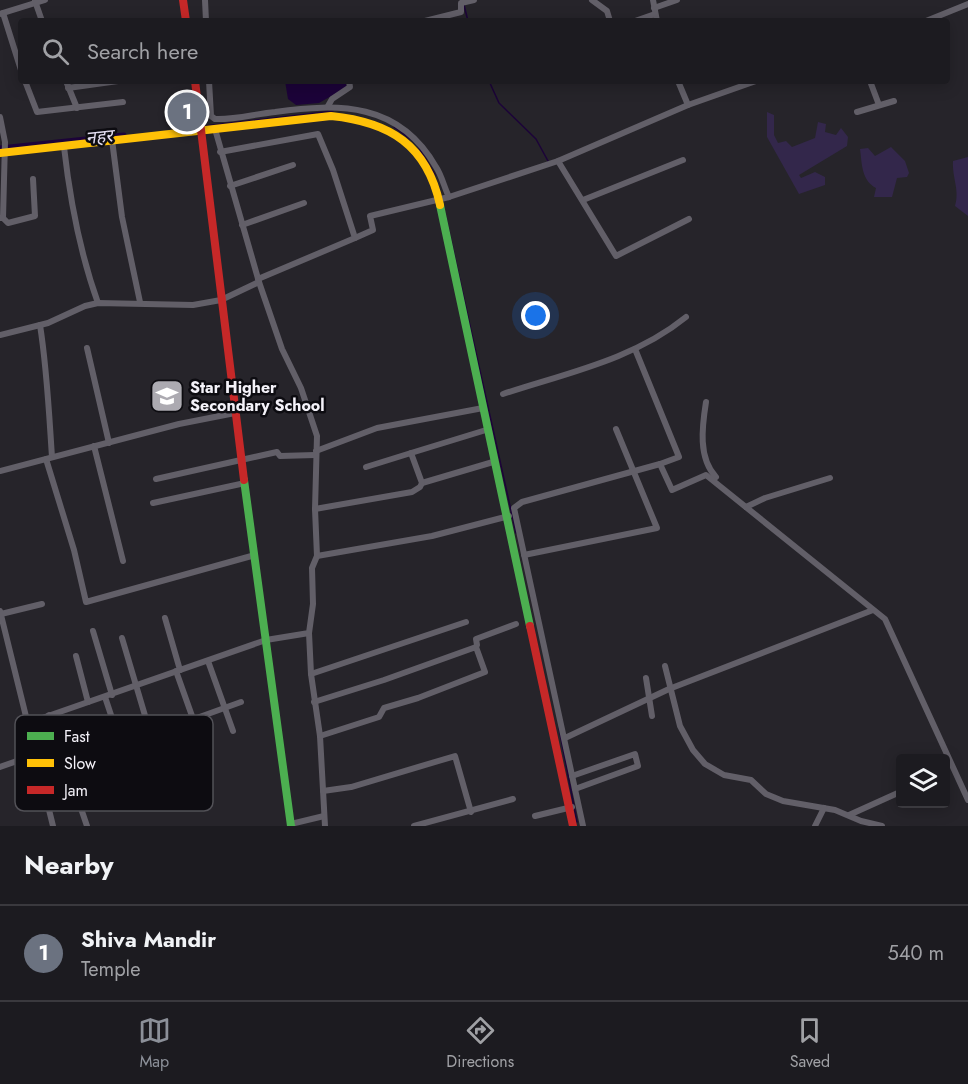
<!DOCTYPE html>
<html lang="en">
<head>
<meta charset="utf-8">
<style>
	:root { --surface:#1c1b20; --page:#29282d; --text:#f1f3f6; --muted:#a0a1a5; --line:#3a393e; --accent:#8c9099 }
	body { margin:0; font-family:Jost,"Noto Sans Devanagari",sans-serif; background:var(--page); color:var(--text) }
	.controls { position:absolute; right:18px; bottom:18px; display:grid; overflow:hidden; border-radius:6px; box-shadow:0 3px 15px #0003 }
	.controls button { width:54px; height:54px; display:grid; place-items:center; padding:0; border:0; border-bottom:2px solid var(--line); background:var(--surface); color:var(--text); font:30px sans-serif }
	.you { position:absolute; left:536px; top:316px; width:21px; height:21px; margin:-15px; border:4px solid #fff; border-radius:50%; background:#1a73e8; box-shadow:0 0 0 9px #1a73e833 }
	.badge { display:grid; place-items:center; width:39px; height:39px; border-radius:50%; background:var(--accent); color:#fff; font-size:20px; font-weight:700 }
	.pin { position:absolute; translate:-50% -50%; border:3px solid #fff; box-shadow:0 2px 6px #0006 }
	.list { margin:0; padding:0; list-style:none }
	h2 { display:flex; justify-content:space-between; align-items:center; height:78px; margin:0; padding:0 24px; font-size:26px }
	h2 small { font-size:20px; font-weight:400; color:var(--muted) }
	.list li { display:grid; grid-template-columns:39px 1fr auto; gap:18px; align-items:center; box-sizing:border-box; height:96px; padding:0 24px; border-top:2px solid var(--line) }
	.list b { display:block; font-size:22px; white-space:nowrap }
	.list p { margin:0; font-size:20px; white-space:nowrap; color:var(--muted) }
	.list em { font-size:20px; font-style:normal; color:var(--muted) }
	.icon { flex:none; width:33px; height:33px; fill:none; stroke:currentColor; stroke-width:2; stroke-linecap:round; stroke-linejoin:round }
	.map { position:relative; flex:none; width:968px; height:826px; overflow:hidden }
	.search { position:absolute; background:var(--surface); box-shadow:0 3px 15px #0003; left:18px; right:18px; top:18px; height:66px; display:flex; align-items:center; gap:15px; box-sizing:border-box; padding:0 21px; border-radius:6px; color:var(--muted); font-size:22px }
	.sheet { height:174px; background:var(--surface) }
	nav { display:flex; justify-content:space-around; align-items:center; box-sizing:border-box; height:84px; border-top:2px solid var(--line); background:var(--surface); font-size:16px; color:var(--muted) }
	nav a { display:grid; justify-items:center; gap:3px }
	nav .on { color:var(--accent) }
	.map>svg:first-child { display:block }
</style>
</head>
<body>
<div class="map">
<svg width="968" height="826" viewBox="0 0 968 826">
	<rect width="100%" height="100%" fill="#26242a"/>
	<g fill="#33274b">
		<polygon points="767,112 774,115 774,135 778,143 786,141 792,147 815,138 818,122 826,124 825,132 836,135 841,128 848,137 847,146 799,175 801,178 815,172 825,177 825,185 799,194 767,137"/>
		<path d="M891,147L905,161L909,173L907,177L897,178L892,197H874L876,188C861,180 862,163 860,149L868,148L875,156Z"/>
		<path d="M968,157V216L955,206C960,190 952,178 953,161Z"/>
	</g>
	<polygon fill="#1c0339" points="285,81 345,81 347,87 319,103 296,105 288,99"/>
	<g fill="none" stroke-linecap="round" stroke-linejoin="round">
		<g stroke="#1c0339" stroke-width="1.5">
			<polyline points="464,5 468,21"/>
			<polyline points="489,81 499,103 536,139 548,161"/>
			<polyline points="204,126 333,111"/>
			<polyline points="394,127 410,139"/>
			<polyline points="418,146 435,175"/>
			<polyline points="445,213 516,533"/>
			<polyline points="559,728 577,822"/>
		</g>
		<polyline stroke="#1c0339" stroke-width="5" points="0,148 124,135"/>
		<g stroke="#625f68" stroke-width="6">
			<polyline points="205,0 206,21"/>
			<polyline points="592,0 607,11 610,21"/>
			<polyline points="653,0 657,21"/>
			<polyline points="35,1 42,21"/>
			<polyline points="654,8 677,0"/>
			<polyline points="3,13 21,70"/>
			<polyline points="0,14 45,0"/>
			<polyline points="425,21 461,12 461,3 474,0"/>
			<polyline points="635,21 655,14"/>
			<polyline points="926,21 968,4"/>
			<polyline points="25,81 37,112 123,102"/>
			<polyline points="66,81 77,108"/>
			<path d="M209,81L211,116L215,119C234,120 255,114 275,112C339,103 399,102 436,167C442,176 444,187 449,197"/>
			<polyline points="678,81 688,105"/>
			<polyline points="870,81 879,105"/>
			<polyline points="68,88 118,81"/>
			<polyline points="328,106 332,99 350,87 349,81"/>
			<polyline points="857,112 894,101"/>
			<polyline points="0,117 5,142 3,218 0,218"/>
			<polyline points="112,140 122,217 140,302"/>
			<path d="M64,147C70,200 80,253 98,303"/>
			<polyline points="220,152 318,134 333,170 355,238 258,279"/>
			<polyline points="558,161 616,256 689,219"/>
			<polyline points="230,186 293,165"/>
			<polyline points="583,200 683,160"/>
			<polyline points="3,218 8,223 35,216 33,179"/>
			<polyline points="242,225 304,203"/>
			<polyline points="355,238 373,230 370,216 449,197 558,161 688,105 756,81"/>
			<path d="M40,325C47,369 49,413 52,457"/>
			<polyline points="0,335 48,323 85,306 98,303 193,305 221,300 259,282"/>
			<polyline points="87,348 109,443"/>
			<polyline points="635,349 679,457 660,464"/>
			<path d="M503,394C566,373 633,360 686,317"/>
			<path d="M706,402C702,427 698,458 716,477"/>
			<polyline points="94,446 123,561"/>
			<polyline points="316,451 377,428 483,408"/>
			<polyline points="411,453 486,430"/>
			<polyline points="46,459 74,550 86,602 255,555"/>
			<polyline points="0,471 179,424 235,413"/>
			<polyline points="156,479 277,452 280,456 315,455"/>
			<polyline points="422,483 493,462"/>
			<polyline points="153,503 245,483"/>
			<polyline points="746,507 765,498 830,478"/>
			<polyline points="315,509 412,492 420,487 422,483 411,453 366,467"/>
			<polyline points="524,555 657,528 616,429"/>
			<polyline points="317,556 432,536 509,516"/>
			<polyline points="0,611 53,826"/>
			<polyline points="1,614 42,604"/>
			<polyline points="165,618 180,670"/>
			<polyline points="93,631 112,695"/>
			<polyline points="309,633 311,674 320,736 325,826"/>
			<polyline points="122,638 168,793"/>
			<polyline points="477,645 476,639 516,624"/>
			<polyline points="76,656 88,702"/>
			<polyline points="208,661 233,731"/>
			<polyline points="665,666 680,726 693,750 705,764 724,775 751,780 766,794 783,801 835,810 861,821 882,826"/>
			<polyline points="176,671 197,730 198,735 191,743"/>
			<polyline points="311,674 466,622"/>
			<polyline points="646,678 652,716"/>
			<polyline points="105,697 140,802"/>
			<polyline points="314,702 384,680 476,647 485,672 418,698 384,708 379,717 320,736"/>
			<polyline points="49,715 87,826"/>
			<polyline points="194,719 241,702"/>
			<polyline points="28,723 266,640 309,633 313,604 312,568 317,556 315,509 317,436 301,388 282,349 259,282 215,129"/>
			<polyline points="565,738 669,689 873,610"/>
			<polyline points="0,767 37,754"/>
			<polyline points="572,776 635,754 638,766 575,789"/>
			<polyline points="323,791 351,787 455,756 471,812"/>
			<polyline points="849,815 900,792"/>
			<polyline points="535,816 572,807"/>
			<polyline points="291,824 324,816"/>
			<polyline points="414,826 513,799"/>
			<polyline points="583,826 514,508 522,502 660,464 672,490 706,475 885,619 968,800"/>
			<polyline points="815,826 824,808"/>
		</g>
		<g stroke="#4caf50" stroke-width="8">
			<polyline points="440,205 530,626"/>
			<polyline points="244,480 291,826"/>
		</g>
		<path stroke="#ffc107" stroke-width="8" d="M0,153L331,116C390,122 427,145 440,205"/>
		<g stroke="#c62828" stroke-width="8">
			<polyline points="183,0 186,21"/>
			<polyline points="195,81 244,480"/>
			<polyline points="530,626 573,826"/>
		</g>
	</g>
	<defs>
		<g id="school-square" transform="scale(1.725)"><rect x="-9" y="-9" width="18" height="18" rx="4" fill="#acaab1" stroke="#0d0c11"/><path d="M0-5L7-2L0 1L-7-2ZM-4 1L0 2.5L4 1V4Q0 6-4 4Z" fill="#fff"/></g>
	</defs>
	<g fill-rule="evenodd">
		<use href="#school-square" x="167" y="396"/>
	</g>
	<g text-anchor="middle" stroke-width="5" stroke-linejoin="round" paint-order="stroke">
		<g font-size="16" font-weight="bold" fill="#f4f2f9" stroke="#0d0c11" text-anchor="start">
			<text x="190" y="393">Star Higher<tspan x="190" dy="18">Secondary School</tspan></text>
		</g>
		<g font-size="18" font-style="italic" fill="#e2ddf0" stroke="#0d0c11">
			<text transform="translate(99 137) rotate(-6)" y="6">नहर</text>
		</g>
	</g>
	<rect x="15" y="715" width="198" height="96" rx="9" fill="#0d0c11" stroke="#525157" stroke-width="1.5"/>
	<rect x="27" y="732" width="27" height="8" fill="#4caf50"/>
	<rect x="27" y="759" width="27" height="8" fill="#ffc107"/>
	<rect x="27" y="786" width="27" height="8" fill="#c62828"/>
	<g font-size="16" fill="#f4f2f9">
		<text x="64" y="742">Fast</text>
		<text x="64" y="769">Slow</text>
		<text x="64" y="796">Jam</text>
	</g>
</svg>
<div class="controls">
<button><svg class="icon" aria-label="layers" viewBox="0 0 24 24"><path d="M12 4l9 5-9 5-9-5zM3 14l9 5 9-5"/></svg></button>
</div>
<div class="you"></div>
<div class="pin badge" style="left:187px;top:112px;background:#6b7280">1</div>
<div class="search"><svg class="icon" aria-label="search" viewBox="0 0 24 24"><circle cx="10" cy="10" r="6"/><path d="M15 15l6 6"/></svg>Search here</div>
</div>
<section class="sheet">
<h2>Nearby<small></small></h2>
<ul class="list">
<li><span class="badge" style="background:#6b7280">1</span><div><b>Shiva Mandir</b><p>Temple</p></div><em>540 m</em></li>
</ul>
</section>
<nav>
<a class="on"><svg class="icon" aria-label="map" viewBox="0 0 24 24"><path d="M3 6l6-2 6 2 6-2v14l-6 2-6-2-6 2zM9 4v14M15 6v14"/></svg>Map</a>
<a><svg class="icon" aria-label="directions" viewBox="0 0 24 24"><path d="M12 3l9 9-9 9-9-9zM9 14v-3h6M13 9l2 2-2 2"/></svg>Directions</a>
<a><svg class="icon" aria-label="saved" viewBox="0 0 24 24"><path d="M7 4h10v16l-5-4-5 4z"/></svg>Saved</a>
</nav>
</body>
</html>
